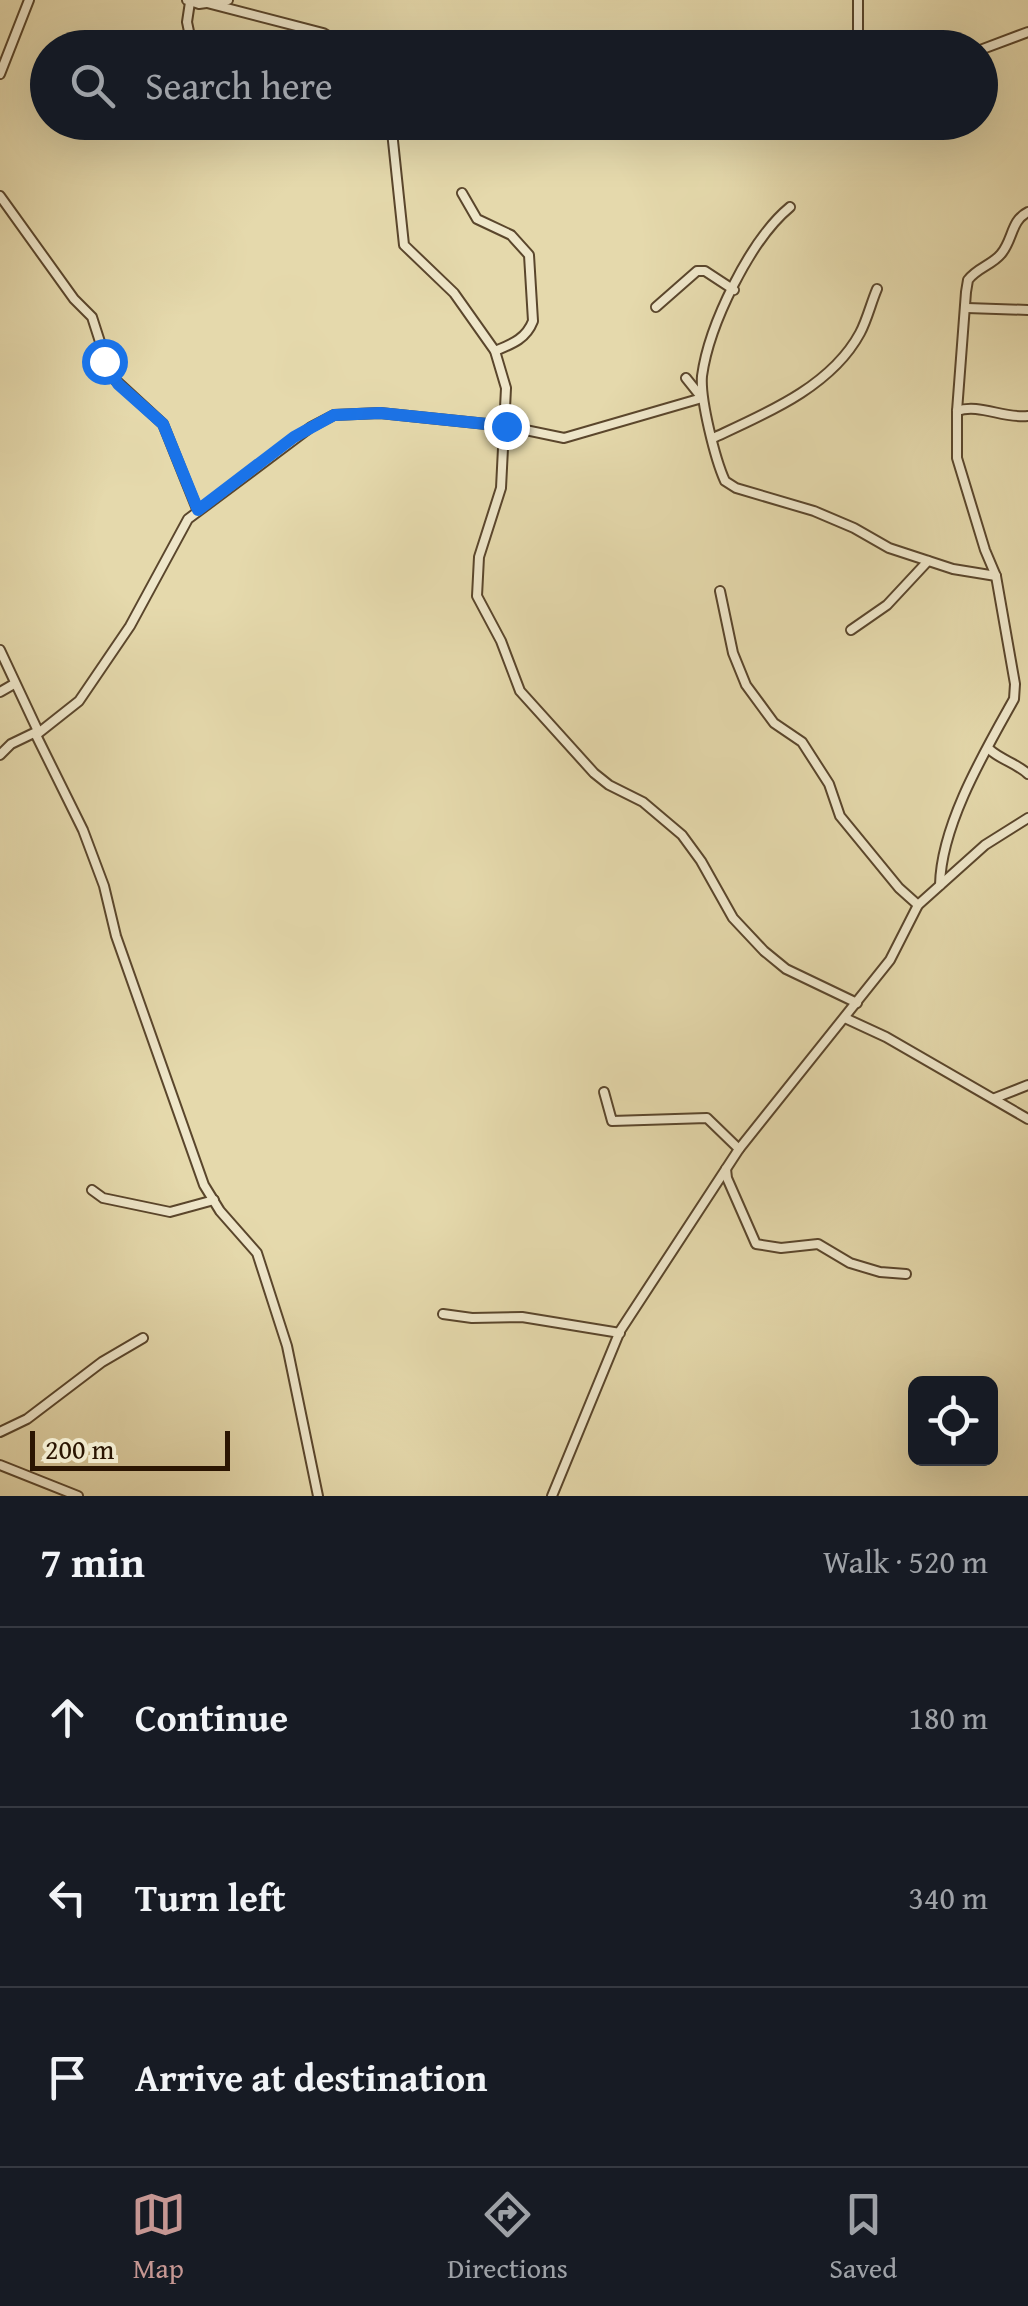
<!DOCTYPE html>
<html lang="en">
<head>
<meta charset="utf-8">
<style>
	:root { --surface:#171b24; --page:#242831; --text:#f1f3f6; --muted:#9ea1a6; --line:#363941; --accent:#c59692 }
	body { margin:0; font-family:"Gentium Book Plus",serif; background:var(--page); color:var(--text) }
	.controls { position:absolute; right:30px; bottom:30px; display:grid; overflow:hidden; border-radius:15px; box-shadow:0 10px 40px #0002 }
	.controls button { width:90px; height:90px; display:grid; place-items:center; padding:0; border:0; border-bottom:2px solid var(--line); background:var(--surface); color:var(--text); font:50px sans-serif }
	.scale { position:absolute; left:30px; bottom:25px; width:200px; box-sizing:border-box; padding-left:10px; border:5px solid #2b1502; border-top:0; font-size:28px; line-height:35px; white-space:nowrap; color:#2b1502; -webkit-text-stroke:8px #eee6c9; paint-order:stroke }
	.stop { position:absolute; width:30px; height:30px; margin:-22px; border:8px solid #1a73e8; border-radius:50%; background:#fff }
	.stop.end { background:#1a73e8; border-color:#fff; box-shadow:0 2px 10px #0008 }
	.list { margin:0; padding:0; list-style:none }
	h2 { display:flex; justify-content:space-between; align-items:center; height:130px; margin:0; padding:0 40px; font-size:42px }
	h2 small { font-size:32px; font-weight:400; color:var(--muted) }
	.list li { display:grid; grid-template-columns:65px 1fr auto; gap:30px; align-items:center; box-sizing:border-box; height:180px; padding:0 40px; border-top:2px solid var(--line) }
	.list b { display:block; font-size:38px; white-space:nowrap }
	.list em { font-size:32px; font-style:normal; color:var(--muted) }
	.icon { flex:none; width:55px; height:55px; fill:none; stroke:currentColor; stroke-width:2; stroke-linecap:round; stroke-linejoin:round }
	.map { position:relative; flex:none; width:1028px; height:1496px; overflow:hidden }
	.search { position:absolute; background:var(--surface); box-shadow:0 10px 40px #0002; left:30px; right:30px; top:30px; height:110px; display:flex; align-items:center; gap:25px; box-sizing:border-box; padding:0 35px; border-radius:55px; color:var(--muted); font-size:38px }
	.sheet { height:670px; background:var(--surface) }
	nav { display:flex; justify-content:space-around; align-items:center; box-sizing:border-box; height:140px; border-top:2px solid var(--line); background:var(--surface); font-size:28px; color:var(--muted) }
	nav a { display:grid; justify-items:center; gap:5px }
	nav .on { color:var(--accent) }
	.map>svg:first-child { display:block }
</style>
</head>
<body>
<div class="map">
<svg width="1028" height="1496" viewBox="0 0 1028 1496">
	<rect width="100%" height="100%" fill="#e5d9ac"/>
	<filter id="stains"><feTurbulence type="fractalNoise" baseFrequency=".002" numOctaves="4"/><feColorMatrix values="0 0 0 0 .2 0 0 0 0 .09 0 0 0 0 .02 0 0 0 .5 -.17"/></filter>
	<radialGradient id="worn" r=".72"><stop offset=".6" stop-color="#630" stop-opacity="0"/><stop offset="1" stop-color="#630" stop-opacity=".3"/></radialGradient>
	<g fill="none" stroke-linecap="round" stroke-linejoin="round">
		<g stroke="#5a462c" stroke-width="12">
			<g id="street">
				<polyline points="187,0 199,4 228,0"/>
				<polyline points="190,2 187,22 191,41"/>
				<polyline points="207,3 323,33 348,48"/>
				<polyline points="858,48 858,0"/>
				<polyline points="980,50 1028,32"/>
				<polyline points="0,74 29,0"/>
				<polyline points="391,122 404,245 454,293 495,351 506,388 501,488 479,557 477,596 501,641 520,691 594,773 609,785 643,802 682,835 701,861 733,918 764,951 786,969 857,1003"/>
				<path d="M462,193L477,219L511,235L529,255L533,321C526,339 512,344 495,351"/>
				<polyline points="0,196 74,299 92,317 111,376 163,424 197,509"/>
				<path d="M790,207C750,240 709,325 702,376C700,399 715,459 725,481L736,488L814,511L854,528L889,548L953,569L996,576"/>
				<polyline points="656,307 697,271 705,271 734,290"/>
				<polyline points="967,308 1028,310"/>
				<path d="M957,411C979,403 1004,419 1028,416"/>
				<path d="M713,438C765,414 831,387 860,333C867,320 871,303 877,289"/>
				<polyline points="720,591 733,653 746,685 774,723 802,742 829,784 840,816 899,888 918,905"/>
				<polyline points="851,630 887,605 928,561"/>
				<polyline points="0,650 38,731 36,735 83,830 104,886 116,936 204,1185 220,1211 257,1253 287,1346 318,1496"/>
				<polyline points="0,692 14,684"/>
				<polyline points="36,735 79,701 130,626 188,519 311,427 334,415 380,413 506,426 564,438 702,398 686,378"/>
				<path d="M989,749C1001,760 1016,763 1028,774"/>
				<polyline points="0,755 11,744 38,731"/>
				<path d="M940,885C941,825 985,751 1014,699L1015,684L996,576L985,550L957,458V411L966,292L968,280C977,268 992,265 1001,254C1013,240 1011,220 1028,212"/>
				<polyline points="845,1018 886,1037 1028,1119"/>
				<polyline points="604,1092 612,1121 707,1118 739,1149"/>
				<polyline points="995,1098 1028,1085"/>
				<polyline points="726,1169 727,1178 756,1244 781,1248 818,1244 850,1263 880,1272 906,1274"/>
				<polyline points="92,1190 103,1198 170,1212 214,1200"/>
				<polyline points="443,1314 472,1318 522,1317 620,1333"/>
				<polyline points="0,1432 27,1419 102,1362 143,1338"/>
				<polyline points="0,1465 78,1496"/>
				<polyline points="552,1496 620,1331 739,1149 890,960 918,905 985,845 1028,818"/>
			</g>
		</g>
		<use href="#street" stroke="#eee6c9" stroke-width="8"/>
	</g>
	<g fill="none" stroke-linecap="round" stroke-linejoin="round">
		<polyline stroke="#1a73e8" stroke-width="12" points="104,361 118,384 163,424 198,510 294,437 334,415 380,413 506,426"/>
	</g>
	<rect width="100%" height="100%" filter="url(#stains)"/>
	<rect width="100%" height="100%" fill="url(#worn)"/>
</svg>
<div class="controls">
<button><svg class="icon" aria-label="locate" viewBox="0 0 24 24"><circle cx="12" cy="12" r="6"/><path d="M12 2v4M12 18v4M2 12h4M18 12h4"/></svg></button>
</div>
<div class="scale">200 m</div>
<div class="stop" style="left:104px;top:361px"></div>
<div class="stop end" style="left:506px;top:426px"></div>
<div class="search"><svg class="icon" aria-label="search" viewBox="0 0 24 24"><circle cx="10" cy="10" r="6"/><path d="M15 15l6 6"/></svg>Search here</div>
</div>
<section class="sheet">
<h2>7 min<small>Walk · 520 m</small></h2>
<ul class="list">
<li><svg class="icon" aria-label="ahead" viewBox="0 0 24 24"><path d="M12 20V5M6 11l6-6 6 6"/></svg><div><b>Continue</b></div><em>180 m</em></li>
<li><svg class="icon" aria-label="left" viewBox="0 0 24 24"><path d="M17 20v-9H6M10 6l-5 5 5 5"/></svg><div><b>Turn left</b></div><em>340 m</em></li>
<li><svg class="icon" aria-label="arrive" viewBox="0 0 24 24"><path d="M6 21V4h12l-3 4 3 4H6"/></svg><div><b>Arrive at destination</b></div></li>
</ul>
</section>
<nav>
<a class="on"><svg class="icon" aria-label="map" viewBox="0 0 24 24"><path d="M3 6l6-2 6 2 6-2v14l-6 2-6-2-6 2zM9 4v14M15 6v14"/></svg>Map</a>
<a><svg class="icon" aria-label="directions" viewBox="0 0 24 24"><path d="M12 3l9 9-9 9-9-9zM9 14v-3h6M13 9l2 2-2 2"/></svg>Directions</a>
<a><svg class="icon" aria-label="saved" viewBox="0 0 24 24"><path d="M7 4h10v16l-5-4-5 4z"/></svg>Saved</a>
</nav>
</body>
</html>
